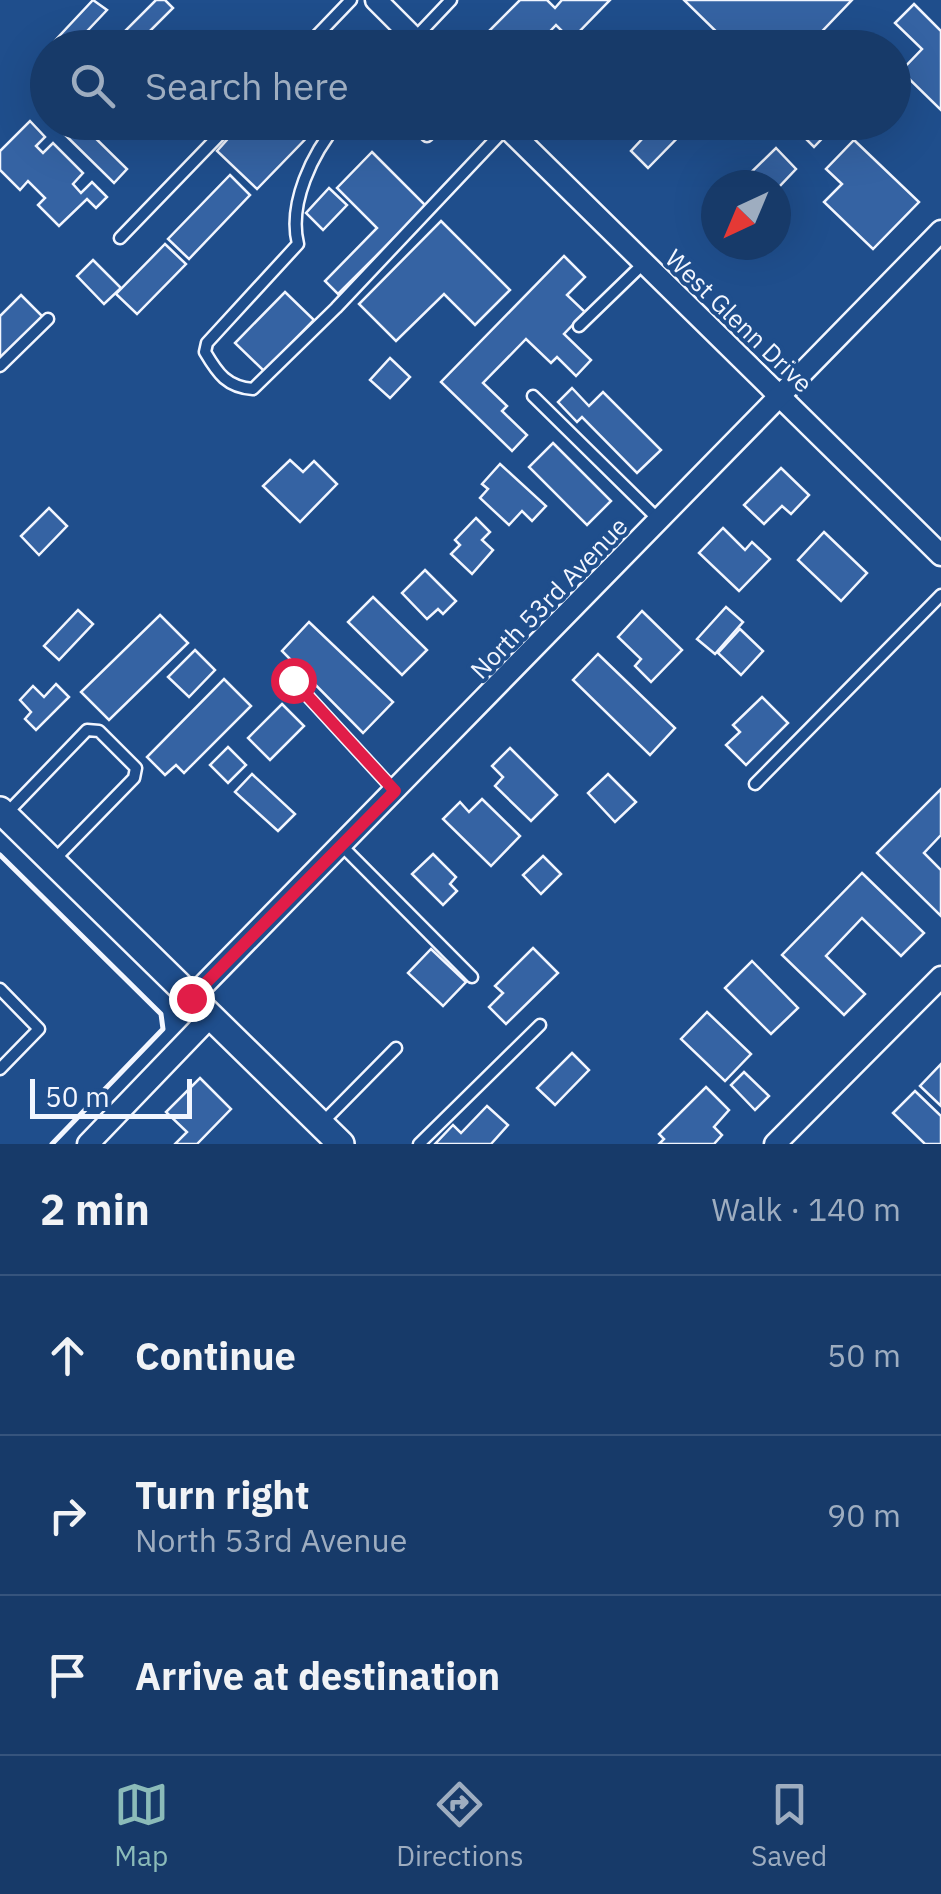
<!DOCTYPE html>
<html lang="en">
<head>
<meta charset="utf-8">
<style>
	:root { --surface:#173a69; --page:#244571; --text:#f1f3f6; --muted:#9eadc0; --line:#36547d; --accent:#8bbbb9 }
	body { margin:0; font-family:"IBM Plex Sans",sans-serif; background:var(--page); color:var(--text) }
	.compass { position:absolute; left:701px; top:170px; width:90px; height:90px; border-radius:50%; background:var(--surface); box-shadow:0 10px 40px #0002; rotate:224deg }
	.scale { position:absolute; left:30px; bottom:25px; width:162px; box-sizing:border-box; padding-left:10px; border:5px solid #f2f6ff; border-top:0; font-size:28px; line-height:35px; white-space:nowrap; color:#f2f6ff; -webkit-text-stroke:8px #1f4e8c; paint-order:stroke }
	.stop { position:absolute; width:30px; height:30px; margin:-22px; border:8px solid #e11d48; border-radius:50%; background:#fff }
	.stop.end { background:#e11d48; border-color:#fff; box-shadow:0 2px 10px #0008 }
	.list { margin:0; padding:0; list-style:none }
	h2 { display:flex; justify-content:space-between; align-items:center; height:130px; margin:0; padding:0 40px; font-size:42px }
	h2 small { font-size:32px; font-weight:400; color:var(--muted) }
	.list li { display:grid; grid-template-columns:65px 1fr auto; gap:30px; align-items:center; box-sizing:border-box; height:160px; padding:0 40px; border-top:2px solid var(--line) }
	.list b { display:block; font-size:38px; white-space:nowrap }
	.list p { margin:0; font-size:32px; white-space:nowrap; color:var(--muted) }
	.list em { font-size:32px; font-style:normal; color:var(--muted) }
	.icon { flex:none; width:55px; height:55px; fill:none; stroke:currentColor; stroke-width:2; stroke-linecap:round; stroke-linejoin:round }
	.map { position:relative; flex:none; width:941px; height:1144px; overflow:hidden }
	.search { position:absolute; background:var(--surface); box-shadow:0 10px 40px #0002; left:30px; right:30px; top:30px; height:110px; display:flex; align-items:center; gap:25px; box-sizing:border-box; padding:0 35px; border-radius:55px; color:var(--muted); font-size:38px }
	.sheet { height:610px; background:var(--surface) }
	nav { display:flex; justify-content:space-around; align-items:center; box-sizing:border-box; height:140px; border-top:2px solid var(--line); background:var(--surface); font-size:28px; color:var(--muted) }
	nav a { display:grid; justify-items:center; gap:5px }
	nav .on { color:var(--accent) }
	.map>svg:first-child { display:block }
</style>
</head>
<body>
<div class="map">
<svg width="941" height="1144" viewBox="0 0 941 1144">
	<rect width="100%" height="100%" fill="#1f4e8c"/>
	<g fill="#3563a3" stroke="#f2f6ff" stroke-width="2.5">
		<polygon points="93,0 107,10 71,48 48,48"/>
		<polygon points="156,0 165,0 173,8 133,48 109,47"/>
		<polygon points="520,0 547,0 555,8 562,0 610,0 571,40 556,25 534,48 504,48 488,32"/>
		<polygon points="684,0 852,0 806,48 733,48"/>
		<polygon points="914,4 941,31 941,110 901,71 922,49 895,23"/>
		<polygon points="30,121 45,137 36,146 43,153 53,143 83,173 73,184 81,193 92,182 107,197 96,208 87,199 59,226 38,205 45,198 28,181 20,190 0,170 0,151"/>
		<polygon points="57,122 79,122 127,169 114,183 55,125"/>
		<polygon points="243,122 266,122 280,136 288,128 282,122 322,122 257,189 217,151"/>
		<polygon points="658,122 693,122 648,168 631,151"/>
		<polygon points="810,122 838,122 814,147 800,133"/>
		<polygon points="854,140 919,202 873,249 824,202 842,184 826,169"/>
		<polygon points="776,148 796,169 776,190 776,185 738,185"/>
		<polygon points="372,152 426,206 338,294 325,281 377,228 337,188"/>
		<polygon points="230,175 250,195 189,259 168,239"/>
		<polygon points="329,188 347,205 323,230 306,213"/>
		<polygon points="441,221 510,290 475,325 444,294 396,341 359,304"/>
		<polygon points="165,244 186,264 137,314 116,294"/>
		<polygon points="564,256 585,277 567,295 585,312 564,334 591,360 576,376 557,357 551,363 526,339 483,383 507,406 502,411 527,435 512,451 441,382"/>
		<polygon points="93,260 121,288 104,304 77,276"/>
		<polygon points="285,292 314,320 264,371 235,343"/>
		<polygon points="21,295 43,317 0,360 0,316"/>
		<polygon points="390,358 410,377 390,398 370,380"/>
		<polygon points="572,388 589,406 603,392 661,450 637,473 582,417 577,422 558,402"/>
		<polygon points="553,443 611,501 587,525 529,467"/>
		<polygon points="290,460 303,472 314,461 337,484 300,522 263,486"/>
		<polygon points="500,464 546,506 532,521 522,511 509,525 480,498 488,489 482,484"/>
		<polygon points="781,468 809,495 791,514 782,506 764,524 744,505"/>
		<polygon points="49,508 67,526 39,555 21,536"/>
		<polygon points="476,518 490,532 482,540 493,550 472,574 451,554 460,545 455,540"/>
		<polygon points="723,528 745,550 752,542 770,559 739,591 699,553"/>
		<polygon points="824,532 867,573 841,601 798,560"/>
		<polygon points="425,570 456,601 443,614 438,609 427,619 402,593"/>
		<polygon points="373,597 427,650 402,675 348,622"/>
		<polygon points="726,607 743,622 715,654 697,639"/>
		<polygon points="78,610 93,624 59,660 44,646"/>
		<polygon points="642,611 682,650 651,682 635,666 641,659 618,637"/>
		<polygon points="160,615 188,643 109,720 81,692"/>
		<polygon points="309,622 393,702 363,733 282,651"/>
		<polygon points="740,629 763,651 741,675 718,653"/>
		<polygon points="195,650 215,670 189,697 168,677"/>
		<polygon points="598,654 675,728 650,755 573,680"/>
		<polygon points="224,679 251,706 184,773 176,765 165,775 147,757"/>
		<polygon points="56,684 69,697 36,730 25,719 31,712 20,700 33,686 44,697"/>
		<polygon points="762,697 788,723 746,765 726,745 740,732 733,725"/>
		<polygon points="282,704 304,726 270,760 248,738"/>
		<polygon points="228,747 246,765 228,783 210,765"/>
		<polygon points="510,748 557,795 531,821 495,786 503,777 492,766"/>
		<polygon points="252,774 295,814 278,831 235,792"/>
		<polygon points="608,774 636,802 615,822 588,793"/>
		<polygon points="941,789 941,835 924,853 941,870 941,916 877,853"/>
		<polygon points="482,799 520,836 491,866 443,819 460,802 469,812"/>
		<polygon points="433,854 456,877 450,884 457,891 443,905 412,874"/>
		<polygon points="543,856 561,874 541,894 523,875"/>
		<polygon points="862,873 924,933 901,956 862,918 826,956 865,994 844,1015 782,955"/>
		<polygon points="533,948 558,973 506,1024 489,1007 503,993 495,986"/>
		<polygon points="431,949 466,982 443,1006 408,973"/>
		<polygon points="752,961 798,1008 771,1034 725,988"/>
		<polygon points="707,1012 751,1054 725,1081 681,1039"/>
		<polygon points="572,1053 589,1070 555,1105 537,1088"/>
		<polygon points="941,1064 941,1106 920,1086"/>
		<polygon points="744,1072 769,1096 755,1110 731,1085"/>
		<polygon points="200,1078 231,1109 197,1144 175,1144 187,1132 166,1112"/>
		<polygon points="706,1087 729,1110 714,1127 722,1135 714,1144 659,1144 664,1139 659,1134"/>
		<polygon points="915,1091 941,1116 941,1144 925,1144 893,1113"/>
		<polygon points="487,1106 508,1125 491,1144 435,1144 453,1125 461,1133"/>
	</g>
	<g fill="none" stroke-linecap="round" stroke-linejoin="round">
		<g stroke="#f2f6ff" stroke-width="15">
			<g id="service">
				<polyline points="415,38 451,0"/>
				<polyline points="305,48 351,0"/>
				<path d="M339,122C312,153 288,204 298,244L207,343L205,352C218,374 227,387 253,389L336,308L506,128"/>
				<polyline points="413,122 427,136 441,122"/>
				<polyline points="120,238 232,122"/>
				<polyline points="579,326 644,263"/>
				<polyline points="0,366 48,319"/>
				<polyline points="533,396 659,520"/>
				<polyline points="293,680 394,790"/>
				<polyline points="755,784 941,595"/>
				<polyline points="6,814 87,730 99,731 136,768 134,778 53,861"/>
				<polyline points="341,845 472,977"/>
				<polyline points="0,989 39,1029 0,1069"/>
				<polyline points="321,1124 396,1048"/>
				<polyline points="419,1144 540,1025"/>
			</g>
		</g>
		<g stroke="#f2f6ff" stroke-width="25">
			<g id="minor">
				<polyline points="376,0 424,48"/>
				<polyline points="501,122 941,555"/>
				<polyline points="191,998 941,231"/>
				<polyline points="88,1144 210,1017"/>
				<polyline points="775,1144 941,977"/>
			</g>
		</g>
		<g stroke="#f2f6ff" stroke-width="30">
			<polyline id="tertiary" points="0,810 341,1144"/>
		</g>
		<use href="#service" stroke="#1f4e8c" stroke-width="10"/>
		<use href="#minor" stroke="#1f4e8c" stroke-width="20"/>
		<use href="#tertiary" stroke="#1f4e8c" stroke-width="25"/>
		<polyline stroke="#f2f6ff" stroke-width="5" points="0,855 161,1014 163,1029 52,1144"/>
	</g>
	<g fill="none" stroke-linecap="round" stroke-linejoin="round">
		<polyline stroke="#e11d48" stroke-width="12" points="191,998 395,791 293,680"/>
	</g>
	<g text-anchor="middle" stroke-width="8" stroke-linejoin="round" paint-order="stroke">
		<g font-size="25" fill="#f2f6ff" stroke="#1f4e8c">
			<text transform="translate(739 321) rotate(44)" y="9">West Glenn Drive</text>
			<text transform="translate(549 598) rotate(-46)" y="9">North 53rd Avenue</text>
		</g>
	</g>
</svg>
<svg class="compass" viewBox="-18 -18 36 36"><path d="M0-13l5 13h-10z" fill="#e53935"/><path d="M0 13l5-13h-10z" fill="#9eadc0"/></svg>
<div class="scale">50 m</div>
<div class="stop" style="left:293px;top:680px"></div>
<div class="stop end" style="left:191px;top:998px"></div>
<div class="search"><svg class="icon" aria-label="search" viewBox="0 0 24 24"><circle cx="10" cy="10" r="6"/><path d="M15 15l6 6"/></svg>Search here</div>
</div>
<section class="sheet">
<h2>2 min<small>Walk · 140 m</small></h2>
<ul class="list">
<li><svg class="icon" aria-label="ahead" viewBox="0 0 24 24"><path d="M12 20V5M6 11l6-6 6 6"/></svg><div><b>Continue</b></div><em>50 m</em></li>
<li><svg class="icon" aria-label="right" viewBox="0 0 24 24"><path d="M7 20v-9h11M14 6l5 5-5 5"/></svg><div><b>Turn right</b><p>North 53rd Avenue</p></div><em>90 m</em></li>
<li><svg class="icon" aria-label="arrive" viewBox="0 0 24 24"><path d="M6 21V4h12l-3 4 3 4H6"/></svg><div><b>Arrive at destination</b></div></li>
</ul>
</section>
<nav>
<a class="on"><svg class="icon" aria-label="map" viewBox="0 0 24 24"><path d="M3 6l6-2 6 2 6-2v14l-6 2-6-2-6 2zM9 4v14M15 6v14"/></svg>Map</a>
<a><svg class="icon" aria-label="directions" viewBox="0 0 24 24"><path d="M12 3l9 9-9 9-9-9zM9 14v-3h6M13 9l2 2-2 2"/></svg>Directions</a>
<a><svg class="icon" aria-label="saved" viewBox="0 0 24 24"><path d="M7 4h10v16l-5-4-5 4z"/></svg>Saved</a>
</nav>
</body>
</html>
